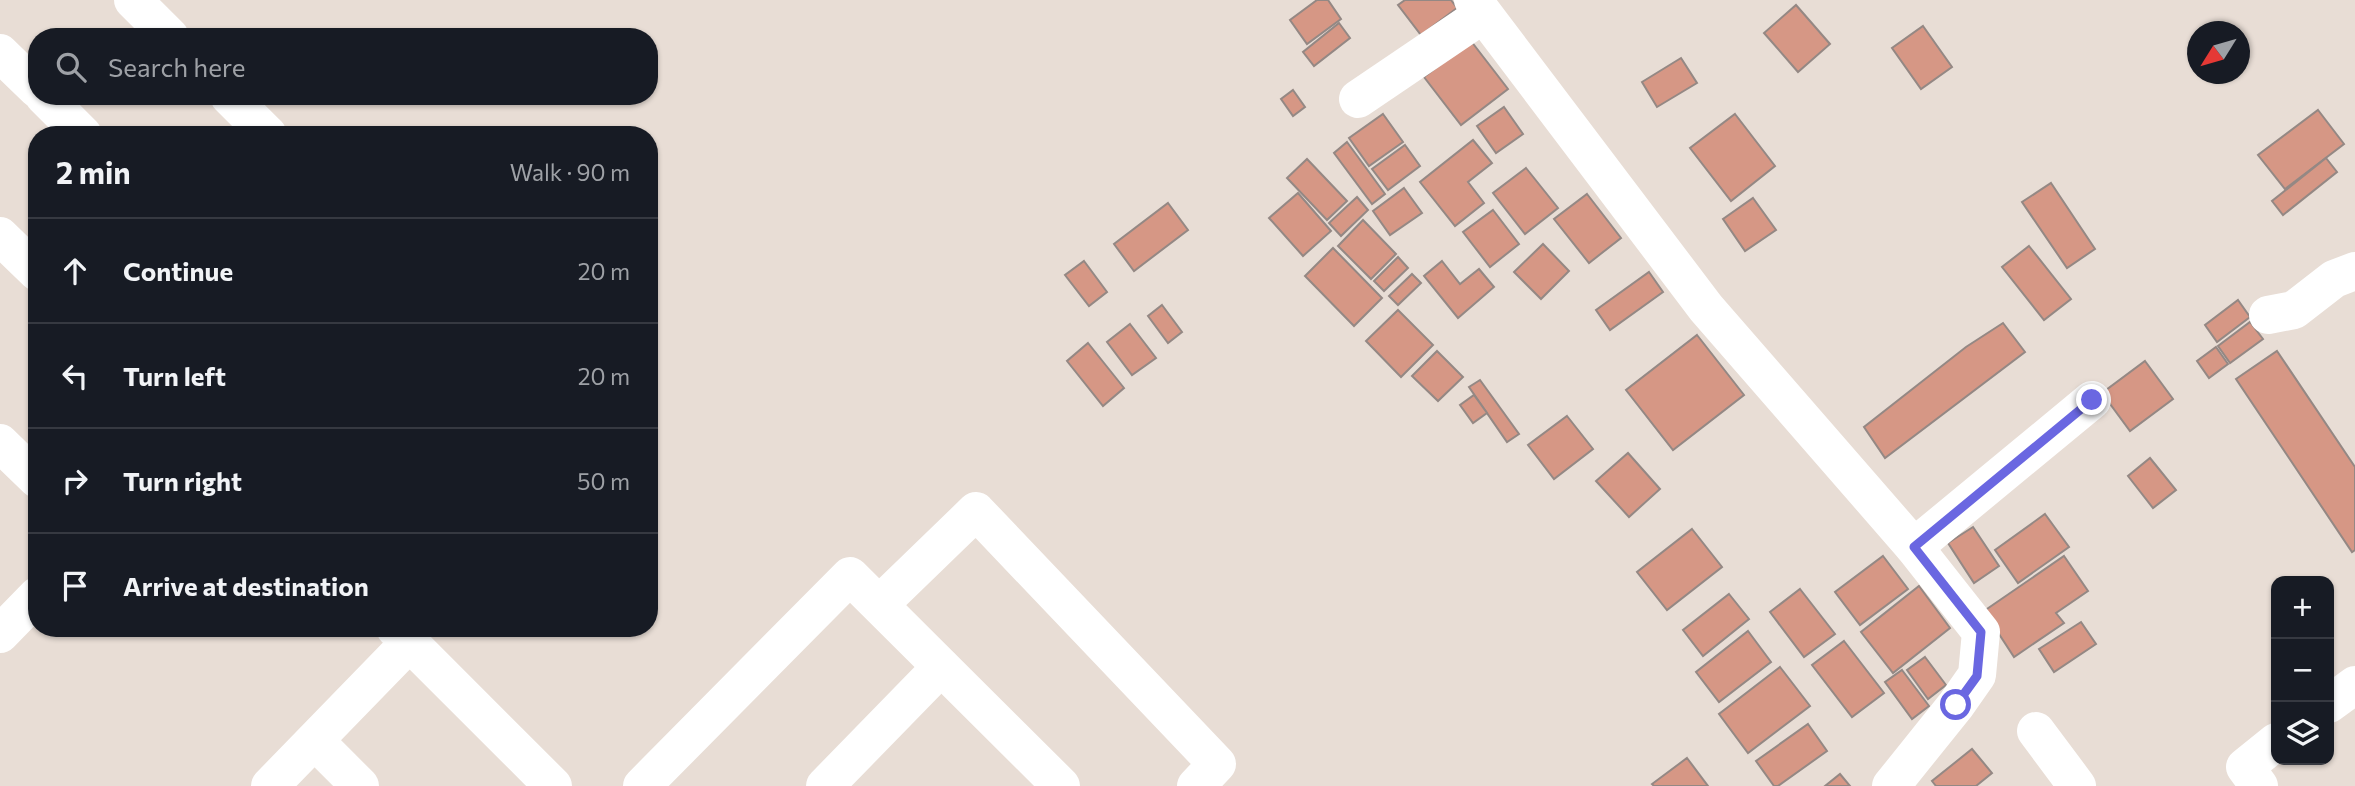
<!DOCTYPE html>
<html lang="en">
<head>
<meta charset="utf-8">
<style>
	:root { --surface:#171b24; --page:#20242c; --text:#f1f3f6; --muted:#9ea1a6; --line:#363941 }
	body { margin:0; font-family:Commissioner,sans-serif; background:var(--page); color:var(--text) }
	.controls { position:absolute; right:21px; bottom:21px; display:grid; overflow:hidden; border-radius:14px; box-shadow:0 2px 5px #0004 }
	.controls button { width:63px; height:63px; display:grid; place-items:center; padding:0; border:0; border-bottom:2px solid var(--line); background:var(--surface); color:var(--text); font:35px sans-serif }
	.compass { position:absolute; left:2187px; top:21px; width:63px; height:63px; border-radius:50%; background:var(--surface); box-shadow:0 2px 5px #0004; rotate:233deg }
	.stop { position:absolute; width:21px; height:21px; margin:-16px; border:5px solid #6a67e1; border-radius:50%; background:#fff }
	.stop.end { background:#6a67e1; border-color:#fff; box-shadow:0 2px 7px #0008 }
	.list { margin:0; padding:0; list-style:none }
	h2 { display:flex; justify-content:space-between; align-items:center; height:91px; margin:0; padding:0 28px; font-size:30px }
	h2 small { font-size:23px; font-weight:400; color:var(--muted) }
	.list li { display:grid; grid-template-columns:46px 1fr auto; gap:21px; align-items:center; box-sizing:border-box; height:105px; padding:0 28px; border-top:2px solid var(--line) }
	.list b { display:block; font-size:26px; white-space:nowrap }
	.list em { font-size:23px; font-style:normal; color:var(--muted) }
	.icon { flex:none; width:38px; height:38px; fill:none; stroke:currentColor; stroke-width:2; stroke-linecap:round; stroke-linejoin:round }
	.map { position:relative; flex:none; width:2355px; height:786px; overflow:hidden }
	.search { position:absolute; background:var(--surface); box-shadow:0 2px 5px #0004; left:28px; top:28px; width:630px; height:77px; display:flex; align-items:center; gap:18px; box-sizing:border-box; padding:0 24px; border-radius:28px; color:var(--muted); font-size:26px }
	.panel { position:absolute; background:var(--surface); box-shadow:0 2px 5px #0004; left:28px; top:126px; width:630px; height:511px; border-radius:28px }
	.map>svg:first-child { display:block }
</style>
</head>
<body>
<div class="map">
<svg width="2355" height="786" viewBox="0 0 2355 786">
	<rect width="100%" height="100%" fill="#e8ddd5"/>
	<g fill="#d69785" stroke="#948884" stroke-width="2">
		<polygon points="1317,0 1328,0 1341,19 1307,44 1290,20"/>
		<polygon points="1405,0 1451,0 1457,8 1421,35 1398,5"/>
		<polygon points="1796,5 1830,44 1798,72 1764,33"/>
		<polygon points="1339,23 1350,38 1314,66 1303,52"/>
		<polygon points="1923,26 1952,67 1921,89 1892,48"/>
		<polygon points="1471,41 1508,89 1461,125 1424,77"/>
		<polygon points="1681,58 1697,83 1657,107 1642,82"/>
		<polygon points="1293,90 1305,107 1293,116 1281,99"/>
		<polygon points="1504,107 1523,134 1496,153 1477,126"/>
		<polygon points="2318,110 2344,144 2285,189 2258,155"/>
		<polygon points="1383,114 1403,142 1369,166 1349,138"/>
		<polygon points="1735,114 1775,166 1731,201 1690,148"/>
		<polygon points="1473,140 1492,163 1468,182 1484,203 1455,226 1420,182"/>
		<polygon points="1347,142 1385,194 1372,204 1334,153"/>
		<polygon points="1405,145 1420,166 1388,190 1372,169"/>
		<polygon points="2326,158 2337,172 2283,215 2272,201"/>
		<polygon points="1307,159 1347,201 1327,220 1287,178"/>
		<polygon points="1526,168 1558,208 1525,234 1493,193"/>
		<polygon points="2051,183 2095,249 2067,268 2022,202"/>
		<polygon points="1404,188 1422,213 1390,235 1373,211"/>
		<polygon points="1298,193 1331,231 1303,256 1269,218"/>
		<polygon points="1587,194 1621,238 1589,263 1554,219"/>
		<polygon points="1357,197 1368,210 1341,236 1329,223"/>
		<polygon points="1753,198 1776,230 1745,251 1723,219"/>
		<polygon points="1168,203 1188,230 1134,271 1114,244"/>
		<polygon points="1493,210 1519,244 1490,267 1463,232"/>
		<polygon points="1363,220 1396,254 1371,279 1338,246"/>
		<polygon points="1543,244 1569,271 1541,299 1514,272"/>
		<polygon points="2029,246 2071,299 2044,320 2002,267"/>
		<polygon points="1333,248 1382,298 1354,326 1305,276"/>
		<polygon points="1398,257 1408,268 1384,291 1374,281"/>
		<polygon points="1084,261 1107,292 1089,306 1065,275"/>
		<polygon points="1442,261 1460,284 1479,269 1494,287 1458,318 1424,276"/>
		<polygon points="1649,272 1663,292 1610,330 1596,310"/>
		<polygon points="1412,274 1421,283 1398,305 1389,296"/>
		<polygon points="2238,300 2250,317 2217,342 2205,325"/>
		<polygon points="1162,305 1182,332 1168,343 1148,316"/>
		<polygon points="1398,310 1433,345 1401,377 1366,341"/>
		<polygon points="2250,322 2263,339 2230,363 2218,346"/>
		<polygon points="2003,323 2025,352 1885,458 1864,427 1966,347"/>
		<polygon points="1130,324 1156,358 1132,375 1107,342"/>
		<polygon points="1697,335 1744,395 1673,450 1626,390"/>
		<polygon points="1088,343 1124,388 1103,406 1067,361"/>
		<polygon points="2216,347 2228,364 2209,378 2197,361"/>
		<polygon points="1437,351 1463,377 1438,401 1412,376"/>
		<polygon points="2277,351 2355,467 2355,550 2352,552 2236,379"/>
		<polygon points="2145,361 2173,399 2130,431 2102,393"/>
		<polygon points="1480,380 1519,434 1507,442 1469,387"/>
		<polygon points="1474,395 1487,413 1473,423 1460,405"/>
		<polygon points="1567,416 1593,449 1554,479 1528,445"/>
		<polygon points="1628,453 1660,489 1629,517 1596,481"/>
		<polygon points="2150,458 2176,490 2153,508 2128,476"/>
		<polygon points="2045,514 2069,547 2018,583 1995,550"/>
		<polygon points="1973,527 1999,566 1974,583 1948,543"/>
		<polygon points="1692,529 1722,567 1667,610 1637,572"/>
		<polygon points="1883,556 1908,589 1860,625 1835,592"/>
		<polygon points="2064,556 2088,591 2056,613 2064,623 2014,657 1984,611"/>
		<polygon points="1919,586 1950,628 1893,673 1861,632"/>
		<polygon points="1800,589 1835,634 1804,657 1770,612"/>
		<polygon points="1729,594 1749,619 1703,656 1683,630"/>
		<polygon points="2081,622 2096,644 2054,672 2039,649"/>
		<polygon points="1748,631 1771,662 1719,702 1696,672"/>
		<polygon points="1844,641 1884,693 1852,717 1812,665"/>
		<polygon points="1925,657 1946,685 1928,699 1907,670"/>
		<polygon points="1780,667 1810,706 1748,753 1719,714"/>
		<polygon points="1902,670 1929,706 1912,719 1885,682"/>
		<polygon points="1808,724 1827,751 1778,786 1774,786 1756,761"/>
		<polygon points="1972,749 1992,773 1976,786 1936,786 1932,781"/>
		<polygon points="1687,758 1708,786 1654,786 1652,784"/>
		<polygon points="1840,774 1850,786 1825,786"/>
	</g>
	<g fill="none" stroke-linecap="round" stroke-linejoin="round">
		<g stroke="#fff" stroke-width="38">
			<polyline points="133,0 170,37"/>
			<polyline points="1473,0 1706,308 1914,547 1981,632 1977,675 1956,705 1891,786"/>
			<polyline points="0,53 37,89"/>
			<polyline points="44,96 83,135"/>
			<polyline points="229,96 268,135"/>
			<polyline points="1358,99 1482,15"/>
			<polyline points="0,236 37,272"/>
			<polyline points="2268,315 2294,310 2334,279 2355,271"/>
			<polyline points="0,443 37,479"/>
			<polyline points="1914,547 2092,400"/>
			<polyline points="880,604 976,511 1217,764 1196,786"/>
			<polyline points="395,628 553,786"/>
			<polyline points="0,634 37,596"/>
			<polyline points="2329,704 2355,685"/>
			<polyline points="2036,731 2077,786"/>
			<polyline points="315,741 360,786"/>
			<polyline points="270,786 409,643"/>
			<polyline points="642,786 850,576 1061,786"/>
			<polyline points="825,786 941,667"/>
			<polyline points="2259,786 2245,767 2276,742"/>
		</g>
	</g>
	<g fill="none" stroke-linecap="round" stroke-linejoin="round">
		<polyline stroke="#6a67e1" stroke-width="9" points="1956,705 1977,676 1981,632 1914,547 2092,400"/>
	</g>
</svg>
<div class="controls">
<button>+</button>
<button>−</button>
<button><svg class="icon" aria-label="layers" viewBox="0 0 24 24"><path d="M12 4l9 5-9 5-9-5zM3 14l9 5 9-5"/></svg></button>
</div>
<svg class="compass" viewBox="-18 -18 36 36"><path d="M0-13l5 13h-10z" fill="#e53935"/><path d="M0 13l5-13h-10z" fill="#9ea1a6"/></svg>
<div class="stop" style="left:1956px;top:705px"></div>
<div class="stop end" style="left:2092px;top:400px"></div>
<div class="search"><svg class="icon" aria-label="search" viewBox="0 0 24 24"><circle cx="10" cy="10" r="6"/><path d="M15 15l6 6"/></svg>Search here</div>
<section class="panel">
<h2>2 min<small>Walk · 90 m</small></h2>
<ul class="list">
<li><svg class="icon" aria-label="ahead" viewBox="0 0 24 24"><path d="M12 20V5M6 11l6-6 6 6"/></svg><div><b>Continue</b></div><em>20 m</em></li>
<li><svg class="icon" aria-label="left" viewBox="0 0 24 24"><path d="M17 20v-9H6M10 6l-5 5 5 5"/></svg><div><b>Turn left</b></div><em>20 m</em></li>
<li><svg class="icon" aria-label="right" viewBox="0 0 24 24"><path d="M7 20v-9h11M14 6l5 5-5 5"/></svg><div><b>Turn right</b></div><em>50 m</em></li>
<li><svg class="icon" aria-label="arrive" viewBox="0 0 24 24"><path d="M6 21V4h12l-3 4 3 4H6"/></svg><div><b>Arrive at destination</b></div></li>
</ul>
</section>
</div>
</body>
</html>
